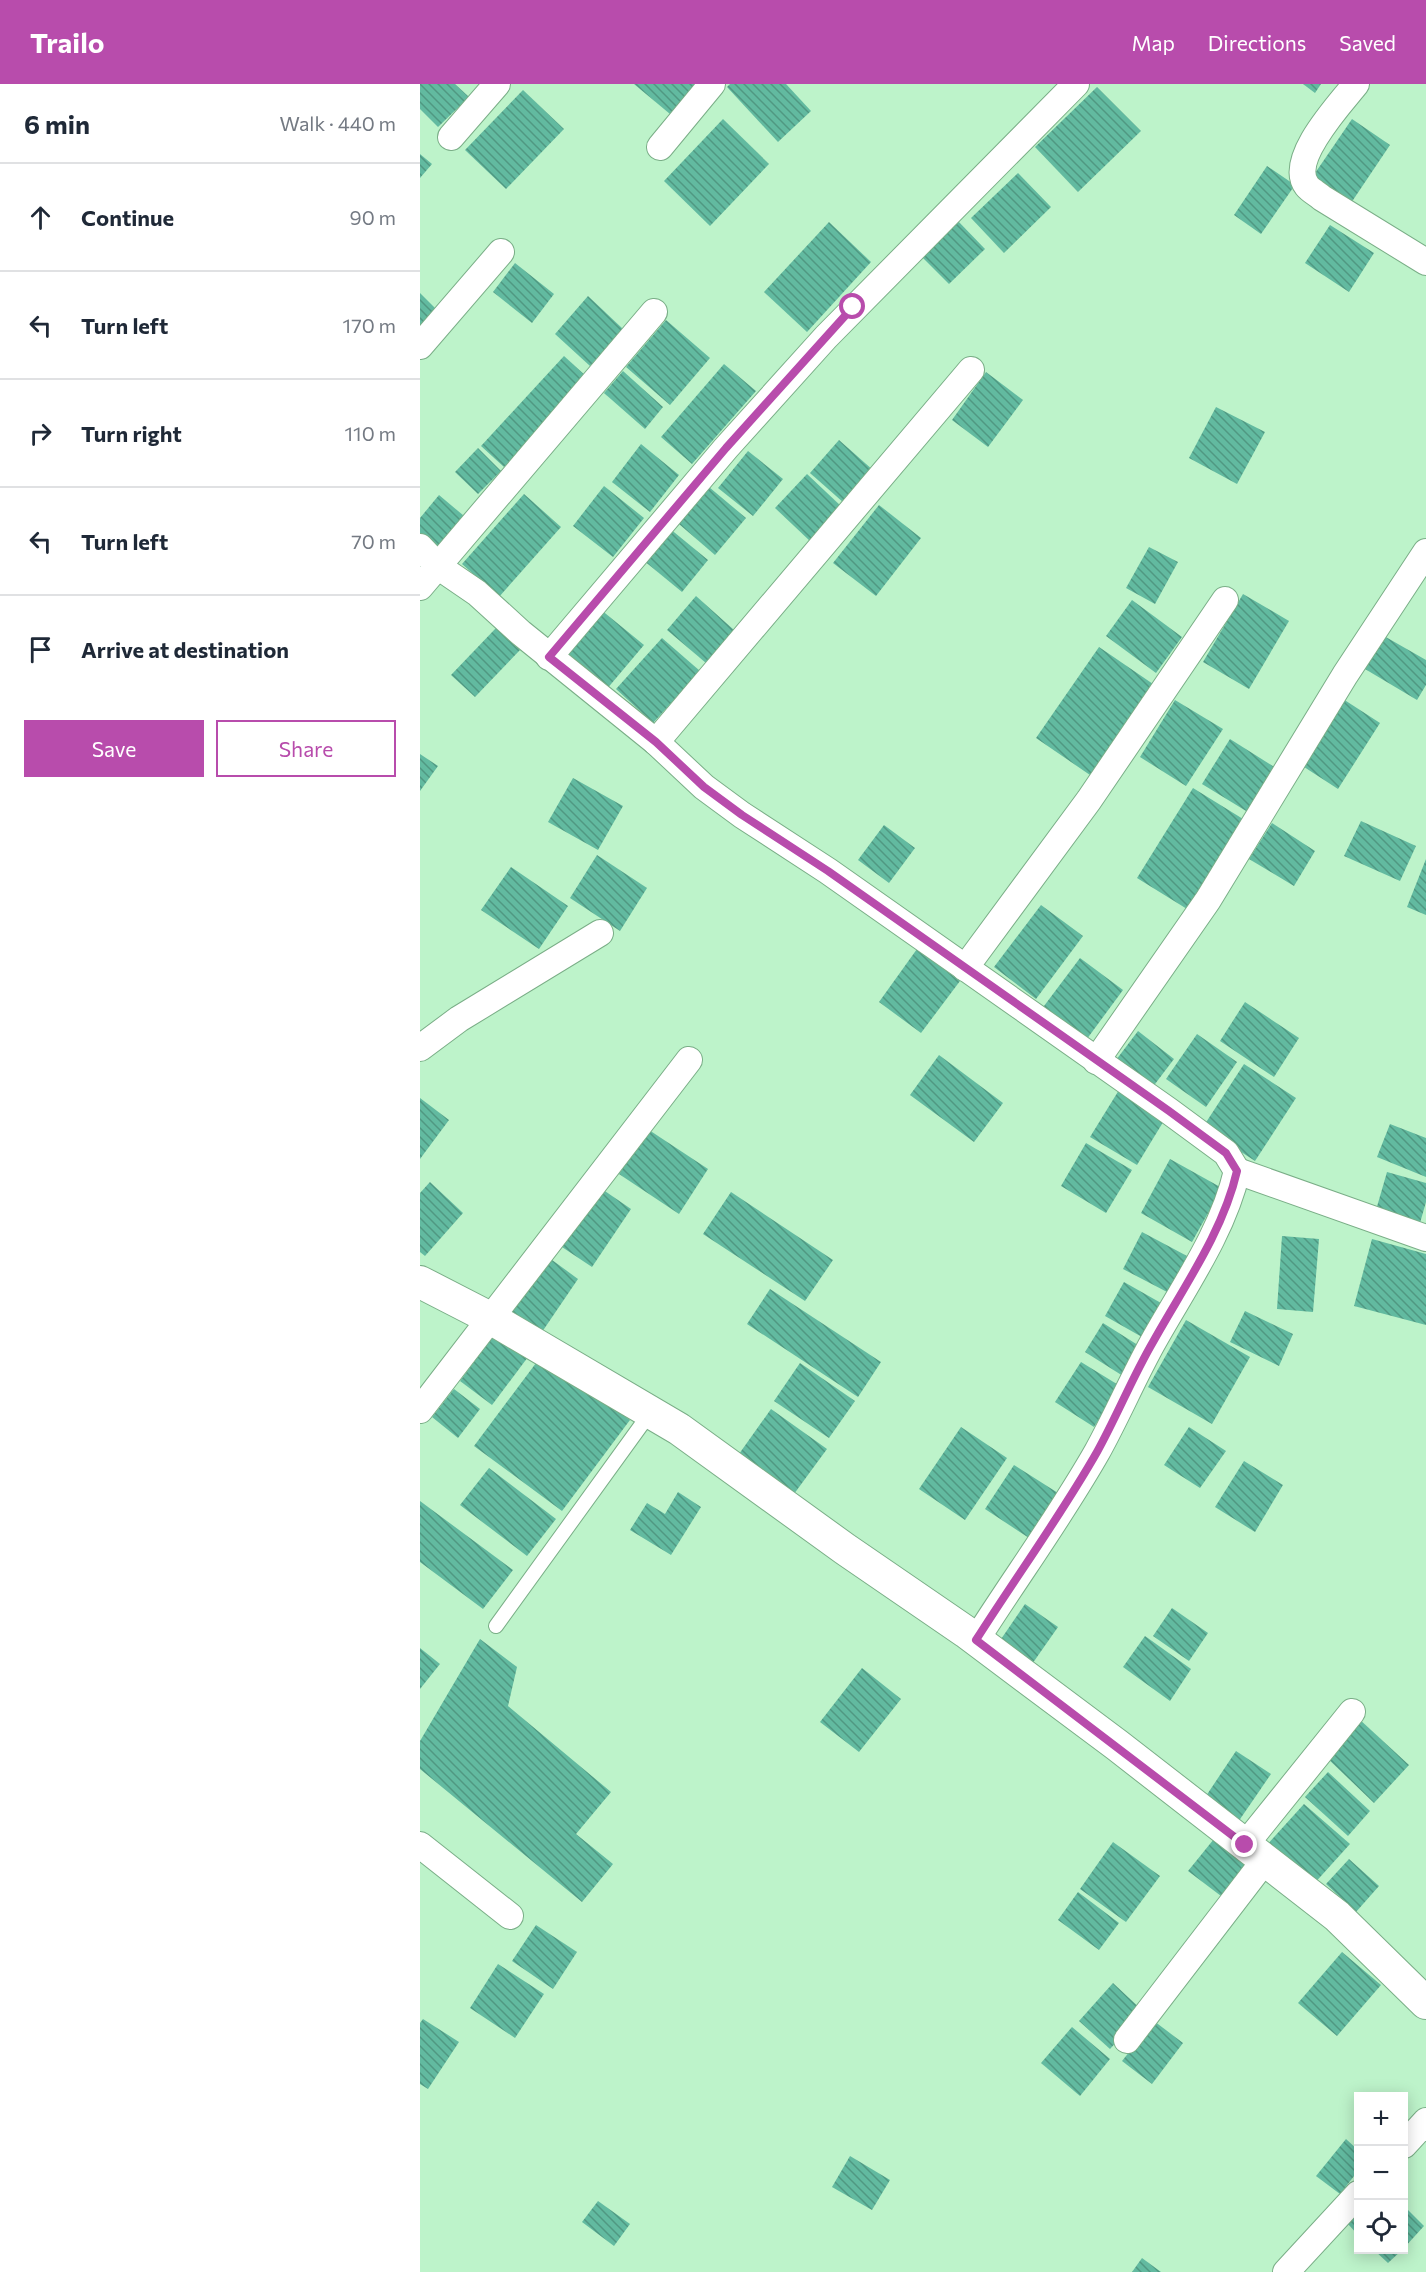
<!DOCTYPE html>
<html lang="en">
<head>
<meta charset="utf-8">
<style>
	:root { --surface:#fff; --page:#f6f6f7; --text:#1f2937; --muted:#747a83; --line:#e0e1e3; --accent:#b84cac }
	body { margin:0; font-family:Commissioner,sans-serif; background:var(--page); color:var(--text) }
	.controls { position:absolute; right:18px; bottom:18px; display:grid; overflow:hidden; border-radius:0px; box-shadow:0 3px 15px #0003 }
	.controls button { width:54px; height:54px; display:grid; place-items:center; padding:0; border:0; border-bottom:2px solid var(--line); background:var(--surface); color:var(--text); font:30px sans-serif }
	.stop { position:absolute; width:18px; height:18px; margin:-14px; border:4px solid #b84cac; border-radius:50%; background:#fff }
	.stop.end { background:#b84cac; border-color:#fff; box-shadow:0 2px 6px #0008 }
	.list { margin:0; padding:0; list-style:none }
	h2 { display:flex; justify-content:space-between; align-items:center; height:78px; margin:0; padding:0 24px; font-size:26px }
	h2 small { font-size:20px; font-weight:400; color:var(--muted) }
	.list li { display:grid; grid-template-columns:39px 1fr auto; gap:18px; align-items:center; box-sizing:border-box; height:108px; padding:0 24px; border-top:2px solid var(--line) }
	.list b { display:block; font-size:22px; white-space:nowrap }
	.list em { font-size:20px; font-style:normal; color:var(--muted) }
	.actions { display:flex; gap:12px; padding:18px 24px }
	.actions a { flex:1; padding:14px 0; border:2px solid var(--accent); border-radius:0px; text-align:center; font-size:21px; color:var(--accent) }
	.actions .main { background:var(--accent); color:#fff }
	.icon { flex:none; width:33px; height:33px; fill:none; stroke:currentColor; stroke-width:2; stroke-linecap:round; stroke-linejoin:round }
	.map { position:relative; flex:none; width:1006px; height:2188px; overflow:hidden }
	header { display:flex; align-items:center; gap:36px; box-sizing:border-box; height:84px; padding:0 30px; background:var(--accent); color:#fff }
	header strong { font-size:28px }
	nav { display:flex; gap:33px; margin-inline-start:auto; font-size:21px }
	main { display:flex }
	aside { flex:1; background:var(--surface) }
	.map>svg:first-child { display:block }
</style>
</head>
<body>
<header>
<strong>Trailo</strong>
<nav><a>Map</a><a>Directions</a><a>Saved</a></nav>
</header>
<main>
<aside>
<h2>6 min<small>Walk · 440 m</small></h2>
<ul class="list">
<li><svg class="icon" aria-label="ahead" viewBox="0 0 24 24"><path d="M12 20V5M6 11l6-6 6 6"/></svg><div><b>Continue</b></div><em>90 m</em></li>
<li><svg class="icon" aria-label="left" viewBox="0 0 24 24"><path d="M17 20v-9H6M10 6l-5 5 5 5"/></svg><div><b>Turn left</b></div><em>170 m</em></li>
<li><svg class="icon" aria-label="right" viewBox="0 0 24 24"><path d="M7 20v-9h11M14 6l5 5-5 5"/></svg><div><b>Turn right</b></div><em>110 m</em></li>
<li><svg class="icon" aria-label="left" viewBox="0 0 24 24"><path d="M17 20v-9H6M10 6l-5 5 5 5"/></svg><div><b>Turn left</b></div><em>70 m</em></li>
<li><svg class="icon" aria-label="arrive" viewBox="0 0 24 24"><path d="M6 21V4h12l-3 4 3 4H6"/></svg><div><b>Arrive at destination</b></div></li>
</ul>
<div class="actions"><a class="main">Save</a><a>Share</a></div>
</aside>
<div class="map">
<svg width="1006" height="2188" viewBox="0 0 1006 2188">
	<defs>
		<pattern id="building-back-hatch" width="6" height="6" patternUnits="userSpaceOnUse" patternTransform="scale(1.5)"><rect width="6" height="6" fill="#62baa0"/><path d="M-1 5l2 2M0 0l6 6M5-1l2 2" fill="none" stroke="#509882"/></pattern>
	</defs>
	<rect width="100%" height="100%" fill="#bdf3ca"/>
	<g fill="url(#building-back-hatch)">
		<polygon points="0,0 35,0 49,13 18,43 0,25"/>
		<polygon points="214,0 276,0 250,30"/>
		<polygon points="310,0 366,0 391,27 358,58 307,3"/>
		<polygon points="883,0 901,0 895,9"/>
		<polygon points="677,3 721,47 658,108 615,63"/>
		<polygon points="103,6 144,45 86,105 45,66"/>
		<polygon points="303,35 349,80 290,142 244,97"/>
		<polygon points="932,35 970,61 929,122 891,95"/>
		<polygon points="0,70 12,80 0,94"/>
		<polygon points="847,82 875,101 841,150 814,131"/>
		<polygon points="598,89 631,123 584,169 551,134"/>
		<polygon points="537,136 565,165 529,200 500,171"/>
		<polygon points="409,138 451,178 387,248 344,208"/>
		<polygon points="910,141 954,169 929,208 885,179"/>
		<polygon points="95,179 134,210 112,239 73,208"/>
		<polygon points="0,209 20,229 0,250"/>
		<polygon points="168,212 203,245 170,282 135,250"/>
		<polygon points="246,236 290,274 250,321 206,283"/>
		<polygon points="144,272 167,293 84,383 61,362"/>
		<polygon points="304,280 336,307 272,380 241,353"/>
		<polygon points="203,287 243,323 225,345 184,309"/>
		<polygon points="566,288 603,316 568,363 532,336"/>
		<polygon points="796,323 845,348 817,400 769,374"/>
		<polygon points="419,356 454,387 424,419 390,389"/>
		<polygon points="221,360 259,391 230,428 192,398"/>
		<polygon points="58,364 81,387 58,410 35,388"/>
		<polygon points="328,367 363,395 333,432 298,404"/>
		<polygon points="387,390 423,424 391,458 355,424"/>
		<polygon points="283,398 326,434 295,471 252,434"/>
		<polygon points="184,402 224,434 193,473 153,442"/>
		<polygon points="104,410 141,443 79,513 42,480"/>
		<polygon points="19,411 44,432 18,464 0,450 0,434"/>
		<polygon points="459,421 501,454 456,512 413,479"/>
		<polygon points="249,444 288,476 262,508 223,476"/>
		<polygon points="729,463 758,478 735,520 706,504"/>
		<polygon points="823,510 869,537 829,605 783,578"/>
		<polygon points="276,512 314,546 286,579 247,546"/>
		<polygon points="712,516 762,553 736,589 686,552"/>
		<polygon points="180,525 224,561 186,606 142,569"/>
		<polygon points="76,544 100,566 55,613 31,591"/>
		<polygon points="964,552 1006,576 1006,601 997,616 945,585"/>
		<polygon points="242,554 280,587 233,639 196,605"/>
		<polygon points="679,563 733,600 670,691 616,654"/>
		<polygon points="923,615 960,639 918,705 881,681"/>
		<polygon points="755,616 803,645 766,702 720,673"/>
		<polygon points="810,655 859,686 831,730 782,700"/>
		<polygon points="0,670 18,682 0,707"/>
		<polygon points="153,694 203,722 178,766 128,738"/>
		<polygon points="773,704 823,735 767,825 717,794"/>
		<polygon points="941,737 996,762 980,797 924,772"/>
		<polygon points="852,739 895,767 874,802 829,775"/>
		<polygon points="464,741 495,764 469,799 438,776"/>
		<polygon points="177,771 227,804 200,847 150,814"/>
		<polygon points="1006,775 1006,831 987,823"/>
		<polygon points="91,783 148,822 119,865 61,826"/>
		<polygon points="621,821 663,852 616,915 574,883"/>
		<polygon points="497,865 540,897 501,949 459,918"/>
		<polygon points="660,874 703,906 661,963 618,930"/>
		<polygon points="825,918 879,954 854,993 800,957"/>
		<polygon points="718,947 754,975 732,1004 696,976"/>
		<polygon points="777,950 817,978 786,1023 746,995"/>
		<polygon points="519,971 583,1019 554,1058 490,1011"/>
		<polygon points="824,980 876,1014 835,1077 783,1043"/>
		<polygon points="699,1006 745,1035 717,1081 670,1053"/>
		<polygon points="0,1014 29,1036 0,1075"/>
		<polygon points="970,1040 1006,1054 1006,1093 957,1073"/>
		<polygon points="229,1046 288,1085 259,1130 199,1090"/>
		<polygon points="666,1059 712,1086 686,1129 641,1102"/>
		<polygon points="750,1075 802,1104 772,1158 721,1129"/>
		<polygon points="967,1088 1006,1099 1006,1118 998,1146 954,1133"/>
		<polygon points="10,1098 43,1129 5,1172 0,1168 0,1109"/>
		<polygon points="179,1103 211,1125 172,1183 139,1161"/>
		<polygon points="311,1108 413,1176 385,1217 283,1150"/>
		<polygon points="722,1148 767,1172 749,1209 703,1185"/>
		<polygon points="862,1152 899,1155 893,1228 857,1225"/>
		<polygon points="952,1155 1006,1170 1006,1241 934,1222"/>
		<polygon points="128,1173 158,1195 122,1248 90,1226"/>
		<polygon points="704,1198 741,1219 722,1253 685,1232"/>
		<polygon points="350,1205 461,1278 438,1313 327,1240"/>
		<polygon points="825,1227 873,1250 859,1282 810,1258"/>
		<polygon points="766,1236 830,1273 792,1340 728,1303"/>
		<polygon points="683,1239 721,1263 703,1292 665,1268"/>
		<polygon points="78,1245 111,1269 72,1321 40,1297"/>
		<polygon points="122,1271 210,1336 142,1427 54,1362"/>
		<polygon points="661,1278 700,1302 674,1343 635,1318"/>
		<polygon points="380,1279 435,1317 409,1354 354,1317"/>
		<polygon points="34,1305 60,1325 38,1354 12,1333"/>
		<polygon points="351,1325 407,1365 374,1410 319,1370"/>
		<polygon points="541,1343 587,1374 545,1436 499,1405"/>
		<polygon points="769,1343 806,1367 780,1404 744,1381"/>
		<polygon points="824,1377 863,1401 835,1448 795,1423"/>
		<polygon points="594,1381 638,1409 609,1454 565,1425"/>
		<polygon points="69,1384 136,1435 107,1472 40,1421"/>
		<polygon points="258,1408 281,1423 251,1471 210,1446 227,1419 245,1430"/>
		<polygon points="0,1417 93,1486 63,1525 0,1478"/>
		<polygon points="605,1520 638,1543 610,1583 577,1561"/>
		<polygon points="752,1524 788,1549 769,1577 733,1552"/>
		<polygon points="725,1552 771,1585 750,1617 703,1583"/>
		<polygon points="60,1555 97,1583 88,1622 191,1708 156,1750 193,1780 162,1818 0,1685 0,1657"/>
		<polygon points="0,1564 20,1580 0,1605"/>
		<polygon points="442,1584 481,1615 439,1668 400,1638"/>
		<polygon points="938,1634 989,1681 954,1719 904,1671"/>
		<polygon points="816,1667 851,1690 814,1744 780,1721"/>
		<polygon points="908,1688 950,1727 928,1752 885,1713"/>
		<polygon points="884,1720 930,1760 892,1802 846,1762"/>
		<polygon points="798,1750 834,1779 805,1815 768,1787"/>
		<polygon points="693,1758 740,1792 706,1838 660,1805"/>
		<polygon points="929,1775 959,1802 936,1828 906,1800"/>
		<polygon points="658,1808 699,1839 679,1866 638,1836"/>
		<polygon points="116,1841 157,1868 133,1905 92,1877"/>
		<polygon points="922,1868 961,1901 917,1952 878,1919"/>
		<polygon points="78,1880 124,1910 95,1954 50,1924"/>
		<polygon points="693,1899 724,1928 690,1965 659,1937"/>
		<polygon points="3,1935 39,1958 8,2005 0,2000 0,1939"/>
		<polygon points="734,1937 763,1959 732,2000 702,1977"/>
		<polygon points="652,1943 690,1975 660,2012 621,1979"/>
		<polygon points="926,2055 938,2066 938,2087 920,2110 896,2092"/>
		<polygon points="430,2072 470,2096 452,2126 412,2103"/>
		<polygon points="178,2117 210,2140 194,2162 162,2138"/>
		<polygon points="984,2122 1004,2142 984,2164"/>
		<polygon points="938,2129 938,2151 928,2140"/>
		<polygon points="954,2166 982,2166 968,2179"/>
		<polygon points="722,2174 741,2188 712,2188"/>
	</g>
	<g fill="none" stroke-linecap="round" stroke-linejoin="round">
		<g stroke="#7aae87" stroke-width="16">
			<polyline id="service" points="76,1542 230,1329"/>
		</g>
		<g stroke="#7aae87" stroke-width="28">
			<g id="minor">
				<path d="M936,0C920,20 867,76 887,102C891,107 898,110 902,114L1006,178"/>
				<polyline points="31,53 77,0"/>
				<polyline points="240,63 292,0"/>
				<polyline points="0,262 81,168"/>
				<path d="M0,463L19,483L57,509L101,549L236,658L284,703L322,731L408,787L749,1027L806,1069L817,1087C803,1148 763,1204 733,1258C713,1294 697,1332 677,1368C640,1433 596,1493 556,1556"/>
				<polyline points="0,503 234,228"/>
				<polyline points="129,573 306,364 406,253 656,0"/>
				<polyline points="236,658 551,286"/>
				<polyline points="545,884 669,716 805,516"/>
				<polyline points="0,964 39,935 180,849"/>
				<polyline points="676,977 788,816 925,591 1006,468"/>
				<polyline points="817,1087 1006,1154"/>
				<polyline points="0,1326 269,976"/>
				<polyline points="0,1761 90,1832"/>
				<polyline points="825,1761 932,1628"/>
				<polyline points="707,1956 845,1776"/>
				<polyline points="984,2061 1006,2037"/>
				<polyline points="866,2188 938,2110"/>
			</g>
		</g>
		<g stroke="#7aae87" stroke-width="34">
			<polyline id="tertiary" points="0,1198 72,1235 259,1345 425,1465 546,1548 697,1661 917,1832 1006,1919"/>
		</g>
		<use href="#service" stroke="#fff" stroke-width="14"/>
		<use href="#minor" stroke="#fff" stroke-width="26"/>
		<use href="#tertiary" stroke="#fff" stroke-width="32"/>
	</g>
	<g fill="none" stroke-linecap="round" stroke-linejoin="round">
		<path stroke="#b84cac" stroke-width="8" d="M433,223L306,364L129,573L236,658L284,703L322,731L408,787L749,1027L806,1069L817,1087C803,1148 763,1204 733,1258C712,1294 697,1332 677,1368C640,1433 596,1493 556,1556L825,1761"/>
	</g>
</svg>
<div class="controls">
<button>+</button>
<button>−</button>
<button><svg class="icon" aria-label="locate" viewBox="0 0 24 24"><circle cx="12" cy="12" r="6"/><path d="M12 2v4M12 18v4M2 12h4M18 12h4"/></svg></button>
</div>
<div class="stop" style="left:433px;top:223px"></div>
<div class="stop end" style="left:825px;top:1761px"></div>
</div>
</main>
</body>
</html>
